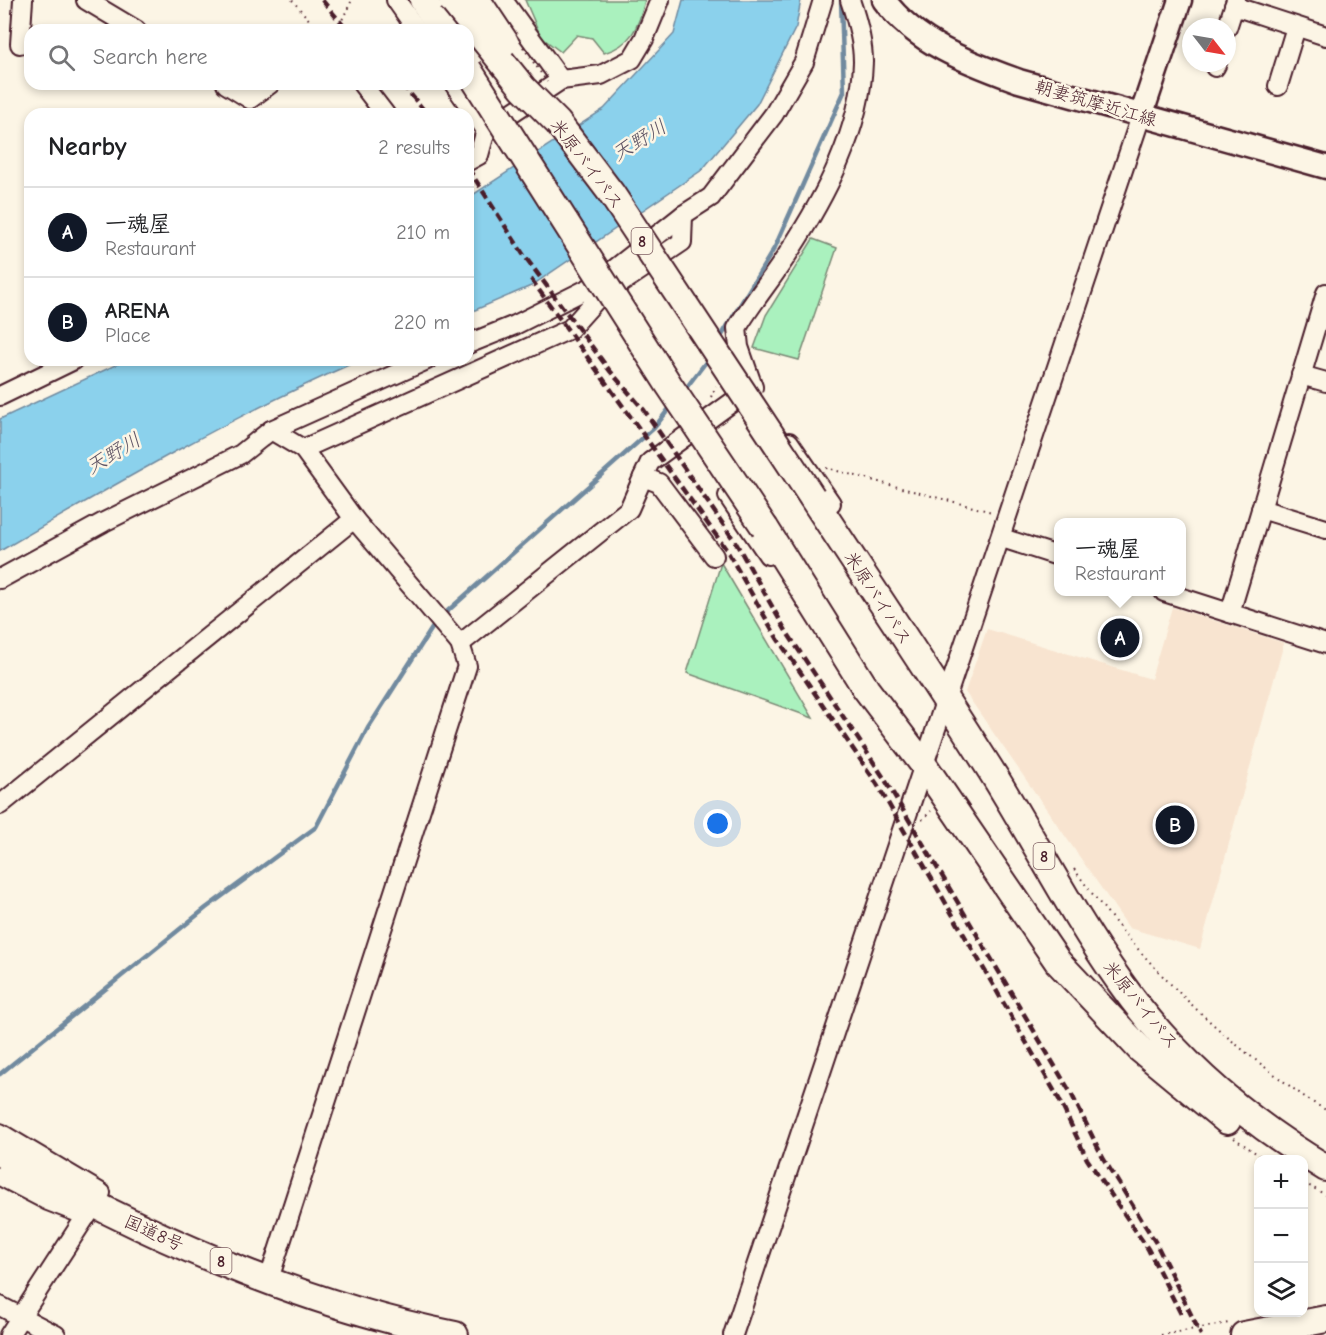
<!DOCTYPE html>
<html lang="en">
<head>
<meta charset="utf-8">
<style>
	:root { --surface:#fff; --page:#f2f2f2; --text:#202124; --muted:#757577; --line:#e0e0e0; --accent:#111827 }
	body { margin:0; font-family:"Comic Neue","Klee One",sans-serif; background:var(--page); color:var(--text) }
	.controls { position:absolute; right:18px; bottom:18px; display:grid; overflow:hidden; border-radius:12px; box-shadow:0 3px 9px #0003 }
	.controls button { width:54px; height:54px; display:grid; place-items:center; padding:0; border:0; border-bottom:2px solid var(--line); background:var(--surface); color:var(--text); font:30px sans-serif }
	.compass { position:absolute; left:1182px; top:18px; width:54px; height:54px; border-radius:50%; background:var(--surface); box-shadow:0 3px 9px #0003; rotate:121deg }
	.you { position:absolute; left:718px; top:824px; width:21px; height:21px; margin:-15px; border:4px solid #fff; border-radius:50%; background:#1a73e8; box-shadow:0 0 0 9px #1a73e833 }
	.badge { display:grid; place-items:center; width:39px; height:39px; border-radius:50%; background:var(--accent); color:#fff; font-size:20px; font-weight:700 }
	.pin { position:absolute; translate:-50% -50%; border:3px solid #fff; box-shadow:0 2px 6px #0006 }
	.popup { position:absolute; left:1054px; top:518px; width:132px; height:78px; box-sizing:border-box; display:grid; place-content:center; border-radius:12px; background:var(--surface); filter:drop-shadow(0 2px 4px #0005); font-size:20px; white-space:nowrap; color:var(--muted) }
	.popup b { font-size:22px; color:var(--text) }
	.popup::after { content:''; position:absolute; left:50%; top:100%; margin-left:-12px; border:12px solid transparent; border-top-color:var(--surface) }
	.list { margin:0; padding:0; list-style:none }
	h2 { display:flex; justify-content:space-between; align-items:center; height:78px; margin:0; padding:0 24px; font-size:26px }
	h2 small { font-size:20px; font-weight:400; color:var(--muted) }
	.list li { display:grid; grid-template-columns:39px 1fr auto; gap:18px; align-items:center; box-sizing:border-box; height:90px; padding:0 24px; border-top:2px solid var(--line) }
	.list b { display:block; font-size:22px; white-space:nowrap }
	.list p { margin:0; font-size:20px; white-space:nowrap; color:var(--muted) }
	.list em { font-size:20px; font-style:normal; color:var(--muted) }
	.icon { flex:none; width:33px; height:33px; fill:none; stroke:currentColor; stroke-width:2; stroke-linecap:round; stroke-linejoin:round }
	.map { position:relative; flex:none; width:1326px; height:1335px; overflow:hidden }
	.search { position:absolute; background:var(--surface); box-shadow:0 3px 9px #0003; left:24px; top:24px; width:450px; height:66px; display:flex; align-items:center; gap:15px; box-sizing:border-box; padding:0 21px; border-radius:18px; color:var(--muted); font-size:22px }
	.panel { position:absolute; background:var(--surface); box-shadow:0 3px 9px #0003; left:24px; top:108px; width:450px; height:258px; border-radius:18px }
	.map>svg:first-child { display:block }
</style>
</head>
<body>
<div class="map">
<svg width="1326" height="1335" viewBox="0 0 1326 1335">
	<rect width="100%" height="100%" fill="#fcf5e5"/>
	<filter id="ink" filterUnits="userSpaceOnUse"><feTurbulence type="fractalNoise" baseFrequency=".0167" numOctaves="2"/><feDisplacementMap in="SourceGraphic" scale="12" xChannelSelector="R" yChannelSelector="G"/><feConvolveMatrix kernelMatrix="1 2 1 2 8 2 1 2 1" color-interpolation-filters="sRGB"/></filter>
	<g filter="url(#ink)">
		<polygon fill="#f8e4d0" points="1172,607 1284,643 1200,949 1129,928 965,692 987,629 1151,679"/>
		<g fill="#aaf1be" stroke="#7a8874" stroke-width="1.5">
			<path d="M525,0H645C639,27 631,45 604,53L592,38L577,35L561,52L541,37Z"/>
			<polygon points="813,239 837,248 799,360 754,348 766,315"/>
			<polygon points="721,563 813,718 687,673"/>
		</g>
		<g fill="#8bd1ec" stroke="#718a9f" stroke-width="1.5">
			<polygon points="683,0 801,0 796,27 757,104 702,170 531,286 468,313 468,198 604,109 674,34"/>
			<path d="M126,360H360C236,414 117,483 0,551V419Z"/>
		</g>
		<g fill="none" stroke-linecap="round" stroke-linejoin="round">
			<g stroke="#718a9f" stroke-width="4.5">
				<polyline points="719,340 775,247 844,92 841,0"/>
				<polyline points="683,392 709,358"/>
				<polyline points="442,616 654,428 672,405"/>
				<polyline points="0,1074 206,908 316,827 368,728 436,622"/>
			</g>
			<g stroke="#4a1f2b" stroke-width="22">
				<g id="minor">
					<polyline points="86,0 136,30"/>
					<polyline points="396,0 417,30"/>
					<polyline points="503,0 561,80"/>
					<polyline points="1234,6 1326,36"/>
					<polyline points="1227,28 1236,0"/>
					<polyline points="20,44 23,0"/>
					<polyline points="1215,67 1217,63"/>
					<polyline points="226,84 250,99 270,84"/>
					<polyline points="362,84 385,114"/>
					<polyline points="454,84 486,130"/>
					<polyline points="1278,86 1296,27"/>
					<polyline points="468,161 479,155 486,130 561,80 601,75 632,59 644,39 660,0"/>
					<polyline points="468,344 515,325 593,286 683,215 711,197 774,114 804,62 823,0"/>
					<polyline points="1301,375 1326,382"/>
					<polyline points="0,396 74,360"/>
					<polyline points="789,442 831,503"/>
					<polyline points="303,449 570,329 596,300 682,242 683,215"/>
					<polyline points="728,496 768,555"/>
					<polyline points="1261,509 1326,529"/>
					<polyline points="1002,538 1058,556"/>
					<path d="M714,556L659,483L643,477L650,462L753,387L739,347L737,328C753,301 773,278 789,252C825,197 861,130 863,62C863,41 857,20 850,0"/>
					<polyline points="0,579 104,522 241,454 271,430 427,360"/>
					<polyline points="1164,592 1326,644"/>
					<polyline points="1230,613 1326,293"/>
					<polyline points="460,644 629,509 643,477"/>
					<polyline points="0,805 354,519"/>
					<polyline points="0,1133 101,1193 9,1335"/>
					<polyline points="0,1176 48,1201 87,1216"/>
					<polyline points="269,1279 467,666 460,644 354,519 303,449 271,430"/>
					<polyline points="0,1306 56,1335"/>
					<polyline points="733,1335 1141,116"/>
				</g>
			</g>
			<g stroke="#4a1f2b" stroke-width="27">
				<g id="major">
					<path d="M884,0C916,44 970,63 1019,81L1326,167"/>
					<polyline points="1141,116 1180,0"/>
				</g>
			</g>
			<g stroke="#4a1f2b" stroke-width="30">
				<g id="highway">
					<polyline points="423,0 442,30"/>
					<path d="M812,497C873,590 936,683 995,777C1037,845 1074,917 1120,982C1174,1059 1245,1120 1326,1168"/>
					<polyline points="765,528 866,689 923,764 1058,962 1141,1050 1227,1121"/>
					<path d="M0,1153C136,1232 300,1304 455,1335"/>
					<polyline points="1244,1335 1326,1319"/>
				</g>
			</g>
			<g stroke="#4a1f2b" stroke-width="2" stroke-dasharray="1.5 4.5" stroke-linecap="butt">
				<polyline points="292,0 318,30"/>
				<polyline points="337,30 352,0"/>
				<polyline points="711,397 716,386"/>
				<polyline points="826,468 992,512"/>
				<polyline points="922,820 931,811"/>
				<path d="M1074,869C1129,945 1191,1011 1266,1068C1285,1082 1305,1099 1326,1110"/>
				<polyline points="1234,1138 1266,1160"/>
				<polyline points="1304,1183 1326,1195"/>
				<polyline points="1161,1335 1229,1323"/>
			</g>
			<use href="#minor" stroke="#fcf5e5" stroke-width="18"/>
			<use href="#major" stroke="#fcf5e5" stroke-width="22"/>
			<use href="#highway" stroke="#fcf5e5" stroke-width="26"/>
			<g stroke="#4a1f2b" stroke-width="4.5" stroke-dasharray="9 4.5" stroke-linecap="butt">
				<polyline points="322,0 347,30"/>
				<polyline points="402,84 427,114"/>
				<polyline points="468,168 523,254 610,371 644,410 736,543 786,631 884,778 1072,1095 1103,1158 1156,1243 1201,1335"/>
				<polyline points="531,279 726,549 777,638 877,784 1059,1099 1087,1159 1148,1249 1182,1316"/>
			</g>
			<g stroke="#4a1f2b" stroke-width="30" stroke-linecap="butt">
				<g id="highway-bridge">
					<polyline points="452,0 523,88 558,123 611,193 812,497"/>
					<polyline points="477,0 505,42"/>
					<polyline points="468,69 669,385 765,528"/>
				</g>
			</g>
			<polyline stroke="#4a1f2b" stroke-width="2" stroke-dasharray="1.5 4.5" stroke-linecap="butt" points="523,47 547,82"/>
			<use href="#highway-bridge" stroke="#fcf5e5" stroke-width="26"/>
		</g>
	</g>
	<g text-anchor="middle" stroke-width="5" stroke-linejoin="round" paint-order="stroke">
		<g fill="#fcf5e5" stroke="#7f5f63" stroke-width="1.5">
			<rect x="631.5" y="228" width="21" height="26" rx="4.5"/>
			<rect x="1033.5" y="843" width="21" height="26" rx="4.5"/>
			<rect x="210.5" y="1248" width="21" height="26" rx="4.5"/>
		</g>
		<g font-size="16" font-weight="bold" fill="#4a1f2b">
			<text x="642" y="247">8</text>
			<text x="1044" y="862">8</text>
			<text x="221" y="1267">8</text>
		</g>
		<g font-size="18" fill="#4a1f2b" stroke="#fcf5e5">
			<text transform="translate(1096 103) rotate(16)" y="6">朝妻筑摩近江線</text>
			<text transform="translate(587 164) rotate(53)" y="6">米原バイパス</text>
			<text transform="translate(878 598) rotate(57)" y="6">米原バイパス</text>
			<text transform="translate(1141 1005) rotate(51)" y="6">米原バイパス</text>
			<text transform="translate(154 1233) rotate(24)" y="6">国道8号</text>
		</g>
		<g font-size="20" font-style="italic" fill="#5e5465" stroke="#fcf5e5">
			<text transform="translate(639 140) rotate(-32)" y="7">天野川</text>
			<text transform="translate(113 453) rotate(-31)" y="7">天野川</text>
		</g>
	</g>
</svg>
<div class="controls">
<button>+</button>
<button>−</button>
<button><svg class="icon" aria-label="layers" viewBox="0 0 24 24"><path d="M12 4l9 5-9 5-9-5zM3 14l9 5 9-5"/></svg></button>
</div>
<svg class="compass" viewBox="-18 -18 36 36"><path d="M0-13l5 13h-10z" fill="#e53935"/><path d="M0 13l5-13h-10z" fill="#757577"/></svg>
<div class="you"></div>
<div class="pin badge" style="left:1120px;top:638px">A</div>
<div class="popup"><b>一魂屋</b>Restaurant</div>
<div class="pin badge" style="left:1175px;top:825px">B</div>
<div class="search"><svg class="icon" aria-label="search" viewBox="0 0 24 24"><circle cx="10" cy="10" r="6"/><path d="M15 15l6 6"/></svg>Search here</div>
<section class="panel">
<h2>Nearby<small>2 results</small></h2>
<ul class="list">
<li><span class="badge">A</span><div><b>一魂屋</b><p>Restaurant</p></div><em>210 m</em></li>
<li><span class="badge">B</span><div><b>ARENA</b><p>Place</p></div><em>220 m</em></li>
</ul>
</section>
</div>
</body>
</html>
